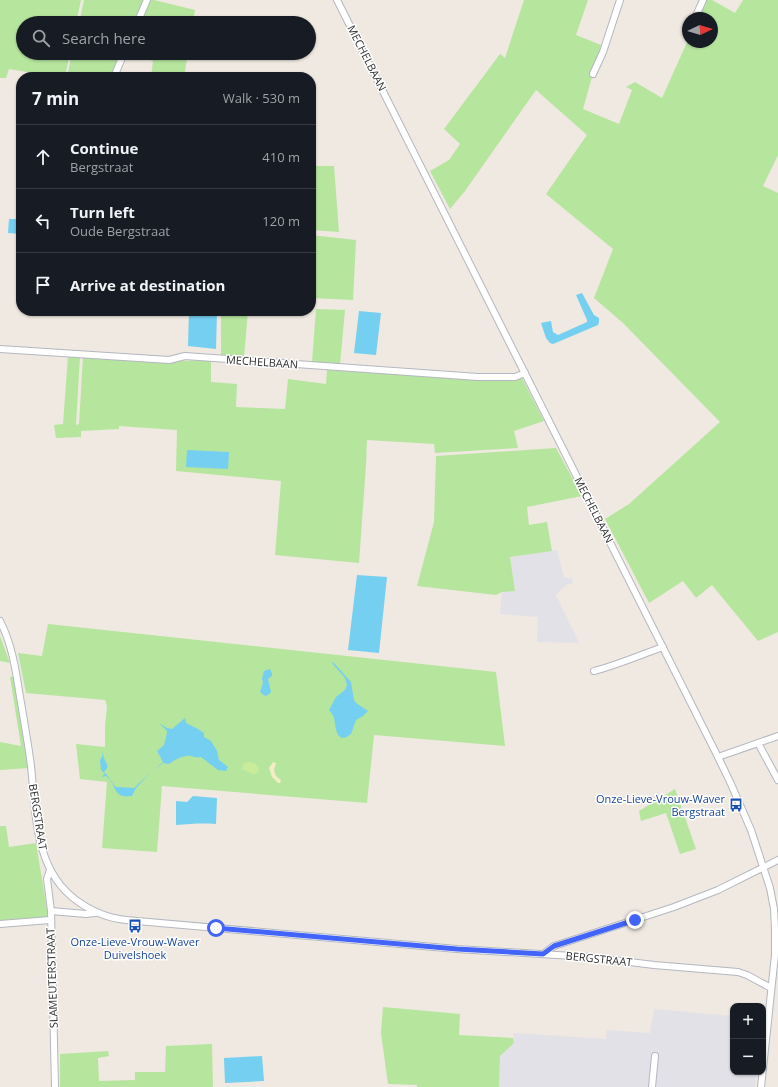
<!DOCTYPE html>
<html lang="en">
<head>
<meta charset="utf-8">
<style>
	:root { --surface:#171b24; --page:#242831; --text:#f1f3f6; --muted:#9ea1a6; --line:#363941 }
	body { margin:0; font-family:"Open Sans",sans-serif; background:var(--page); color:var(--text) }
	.controls { position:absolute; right:12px; bottom:12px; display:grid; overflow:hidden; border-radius:8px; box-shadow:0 1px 3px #0004 }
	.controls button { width:36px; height:36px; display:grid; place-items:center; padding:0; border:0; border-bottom:1px solid var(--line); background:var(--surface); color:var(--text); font:20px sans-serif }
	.compass { position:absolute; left:682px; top:12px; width:36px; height:36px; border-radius:50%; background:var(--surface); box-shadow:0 1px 3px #0004; rotate:86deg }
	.stop { position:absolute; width:12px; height:12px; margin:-9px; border:3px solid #4264fb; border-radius:50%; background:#fff }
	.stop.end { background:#4264fb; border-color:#fff; box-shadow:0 1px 4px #0008 }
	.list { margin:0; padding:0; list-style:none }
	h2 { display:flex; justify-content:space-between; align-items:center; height:52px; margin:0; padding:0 16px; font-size:17px }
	h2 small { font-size:13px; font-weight:400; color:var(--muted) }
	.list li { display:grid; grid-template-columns:26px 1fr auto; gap:12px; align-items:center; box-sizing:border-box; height:64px; padding:0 16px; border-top:1px solid var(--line) }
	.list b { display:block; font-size:15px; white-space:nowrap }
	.list p { margin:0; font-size:13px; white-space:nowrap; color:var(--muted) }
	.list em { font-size:13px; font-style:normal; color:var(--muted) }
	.icon { flex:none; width:22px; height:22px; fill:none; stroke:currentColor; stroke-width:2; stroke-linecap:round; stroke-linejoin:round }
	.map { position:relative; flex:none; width:778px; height:1087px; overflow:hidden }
	.search { position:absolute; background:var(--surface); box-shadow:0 1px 3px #0004; left:16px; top:16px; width:300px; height:44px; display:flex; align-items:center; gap:10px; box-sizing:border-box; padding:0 14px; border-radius:22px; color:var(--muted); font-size:15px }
	.panel { position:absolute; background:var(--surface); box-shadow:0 1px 3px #0004; left:16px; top:72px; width:300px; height:244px; border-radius:16px }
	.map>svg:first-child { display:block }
</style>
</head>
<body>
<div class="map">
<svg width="778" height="1087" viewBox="0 0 778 1087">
	<rect width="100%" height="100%" fill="#efe9e1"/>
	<g fill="#e3e1e8">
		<polygon points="557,550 564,577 573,579 572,584 566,585 556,595 579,643 537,642 538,617 500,614 502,592 515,590 510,557"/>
		<polygon points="654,1009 733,1016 733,1072 756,1072 755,1087 499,1087 500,1056 514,1043 513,1033 606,1039 607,1030 650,1033"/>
	</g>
	<g fill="#b6e59e">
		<polygon points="0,0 81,0 76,23 23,23 23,53 70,53 65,77 56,77 9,69 6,78 0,78"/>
		<polygon points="84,0 144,0 134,23 79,23"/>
		<polygon points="150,0 154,0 195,10 193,23 139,23"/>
		<polygon points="524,0 588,0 576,35 601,45 583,109 619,124 632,90 626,87 635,82 662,98 688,40 688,42 712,42 712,18 697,18 704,0 712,0 735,13 743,0 778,0 778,155 763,186 778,193 778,632 758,641 712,585 696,598 683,581 649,603 605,519 629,504 720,422 623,323 594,298 613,249 546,194 587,135 536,90 465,191 450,209 430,171 449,160 460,144 444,129 500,54 505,58"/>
		<polygon points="72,53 121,53 110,77 67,77"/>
		<polygon points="127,53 188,53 184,77 151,77 153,61"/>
		<polygon points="311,166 334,166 339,232 311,230"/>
		<polygon points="311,235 356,240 353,300 311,298"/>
		<polygon points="316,309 345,310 340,364 312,362"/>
		<polygon points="221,311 248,311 244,357 221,355"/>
		<polygon points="68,356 80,357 76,425 79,424 83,357 166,362 181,361 211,360 211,382 237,384 236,407 285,409 288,379 326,384 327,370 503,381 522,378 544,421 514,431 518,448 435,453 434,444 367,440 366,465 359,563 275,555 281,481 176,471 177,430 119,426 119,429 81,431 81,437 56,438 54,425 63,424"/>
		<polygon points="556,448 582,496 527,507 529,525 547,522 552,551 510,557 515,591 502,592 496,595 417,586 434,522 436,456"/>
		<polygon points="48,624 496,672 505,746 374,735 367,803 162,786 157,852 102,848 107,782 80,779 76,744 105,747 105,726 107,706 105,700 26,693 18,653 42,656"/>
		<polygon points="0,636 10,663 0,661"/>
		<polygon points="16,676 29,768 0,770 0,742 21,746 10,677"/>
		<polygon points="675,789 696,849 680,854 666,813 641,821 639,811"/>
		<polygon points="0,826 6,826 9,847 36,843 48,916 45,918 0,922"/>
		<polygon points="383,1007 460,1014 459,1035 513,1038 514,1043 500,1056 499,1087 417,1087 417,1085 388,1084 381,1033"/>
		<polygon points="212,1044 213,1087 60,1087 60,1054 108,1051 109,1056 98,1058 99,1081 135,1080 135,1072 165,1072 166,1046"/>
	</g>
	<polygon fill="#f3ecc5" points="273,762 276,763 274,770 276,776 281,780 280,783 278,783 272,777 269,768"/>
	<path fill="#c9ec9a" d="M249,762C255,763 258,764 259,771L256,774H253L242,769L243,764Z"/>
	<g fill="#75cff0">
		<polygon points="9,219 21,219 21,234 8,233"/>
		<polygon points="582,293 594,315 599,318 599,322 598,325 553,344 550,343 546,338 541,323 551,321 553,332 558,335 587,322 587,320 576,295"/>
		<polygon points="189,311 217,311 216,349 188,346"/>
		<polygon points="359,311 381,313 376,355 354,353"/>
		<polygon points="187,450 229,452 228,469 186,467"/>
		<polygon points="357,575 387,577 379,653 348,650"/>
		<path d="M333,662L351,682L354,700L356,703L368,711L363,716L356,720L351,734C336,746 336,727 334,718C333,715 331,712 329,710L336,697L345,690L347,685L345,678L332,663Z"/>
		<polygon points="270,669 272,673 272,676 268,679 271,692 268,695 265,696 260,692 263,683 262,679 264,671"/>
		<path d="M185,718L186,723L198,729L204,733V737L211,741L217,751L219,760L228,767L226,771L218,770L201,757C197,758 195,757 191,756C183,755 175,760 169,764L163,763L153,771L163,762L157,751L164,745L167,733V731L159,723L167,728L172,729Z"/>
		<path d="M103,751C103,754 103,756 104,758C107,766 110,765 104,772C110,777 111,783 116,787L134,788L150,773L136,788L132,796C112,799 117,784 106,776L101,777L105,774L101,770L100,760L102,757Z"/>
		<path d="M193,796L217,798L216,824C202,823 189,824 176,825V801L187,802Z"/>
		<polygon points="262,1056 264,1081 225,1083 224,1058"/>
	</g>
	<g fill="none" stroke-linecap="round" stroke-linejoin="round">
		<g stroke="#b4b7c1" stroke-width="8">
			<g id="minor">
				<polyline points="337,0 718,757 731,784 751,830 770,888 774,909 775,929 775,955 761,1087"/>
				<polyline points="695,18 703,0"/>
				<polyline points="137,23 147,0"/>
				<polyline points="593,74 603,52 620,0"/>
				<polyline points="114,77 124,53"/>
				<polyline points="0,349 169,360 185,356 478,377 515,377 525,373"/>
				<path d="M0,621C12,644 16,671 20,697C24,720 28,743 31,766C36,813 34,869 76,900C92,912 107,918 126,920L457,949L589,957L654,965L738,972L747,975L771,988"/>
				<path d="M594,671C617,665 640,655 663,647"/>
				<polyline points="758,743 778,780"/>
				<polyline points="718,757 778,736"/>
				<polyline points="50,870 47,879 51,911 55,1087"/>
				<polyline points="51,911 86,914 95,913"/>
				<polyline points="0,924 50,920"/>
				<polyline points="543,954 554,946 674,907 718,890 778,860"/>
				<polyline points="652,1087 655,1056"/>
			</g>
		</g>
		<use href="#minor" stroke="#fff" stroke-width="6"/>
	</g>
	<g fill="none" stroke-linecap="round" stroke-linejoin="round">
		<polyline stroke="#4264fb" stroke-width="5" points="216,928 457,949 543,954 554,946 635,920"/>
	</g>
	<defs>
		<g id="bus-bare" transform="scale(1.08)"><path d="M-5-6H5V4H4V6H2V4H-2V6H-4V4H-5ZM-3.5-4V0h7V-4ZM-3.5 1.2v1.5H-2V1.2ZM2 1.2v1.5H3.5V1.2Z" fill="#1a4fb4" stroke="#fff" stroke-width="2.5" paint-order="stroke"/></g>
	</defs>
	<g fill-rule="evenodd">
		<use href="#bus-bare" x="736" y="805"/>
		<use href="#bus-bare" x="135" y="926"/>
	</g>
	<g text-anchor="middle" stroke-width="3" stroke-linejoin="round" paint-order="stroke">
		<g font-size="11" fill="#2e2e2e" stroke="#fff">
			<text transform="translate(367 58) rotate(63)" y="4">MECHELBAAN</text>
			<text transform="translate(262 362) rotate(4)" y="4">MECHELBAAN</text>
			<text transform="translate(594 510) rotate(63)" y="4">MECHELBAAN</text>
			<text transform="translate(38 817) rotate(81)" y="4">BERGSTRAAT</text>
			<text transform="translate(599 959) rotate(6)" y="4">BERGSTRAAT</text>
			<text transform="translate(52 978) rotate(-92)" y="4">SLAMEUTERSTRAAT</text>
		</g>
		<g font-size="11" fill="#164399" stroke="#fff" text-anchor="end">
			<text x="725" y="803">Onze-Lieve-Vrouw-Waver<tspan x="725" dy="13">Bergstraat</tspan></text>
			<text x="135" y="946" text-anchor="middle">Onze-Lieve-Vrouw-Waver<tspan x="135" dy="13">Duivelshoek</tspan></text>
		</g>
	</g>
</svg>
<div class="controls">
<button>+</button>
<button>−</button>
</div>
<svg class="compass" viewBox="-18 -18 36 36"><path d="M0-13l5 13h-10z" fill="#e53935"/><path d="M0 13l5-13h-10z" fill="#9ea1a6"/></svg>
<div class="stop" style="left:216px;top:928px"></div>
<div class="stop end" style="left:635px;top:920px"></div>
<div class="search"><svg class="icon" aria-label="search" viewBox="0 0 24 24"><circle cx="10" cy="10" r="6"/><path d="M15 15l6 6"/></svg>Search here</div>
<section class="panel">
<h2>7 min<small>Walk · 530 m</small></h2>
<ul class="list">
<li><svg class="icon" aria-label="ahead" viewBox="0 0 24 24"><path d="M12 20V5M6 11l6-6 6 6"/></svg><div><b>Continue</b><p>Bergstraat</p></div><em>410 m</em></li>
<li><svg class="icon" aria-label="left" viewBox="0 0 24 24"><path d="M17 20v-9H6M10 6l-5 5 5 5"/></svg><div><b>Turn left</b><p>Oude Bergstraat</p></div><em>120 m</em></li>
<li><svg class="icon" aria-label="arrive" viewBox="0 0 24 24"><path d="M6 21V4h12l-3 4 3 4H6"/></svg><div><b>Arrive at destination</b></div></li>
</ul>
</section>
</div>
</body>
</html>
